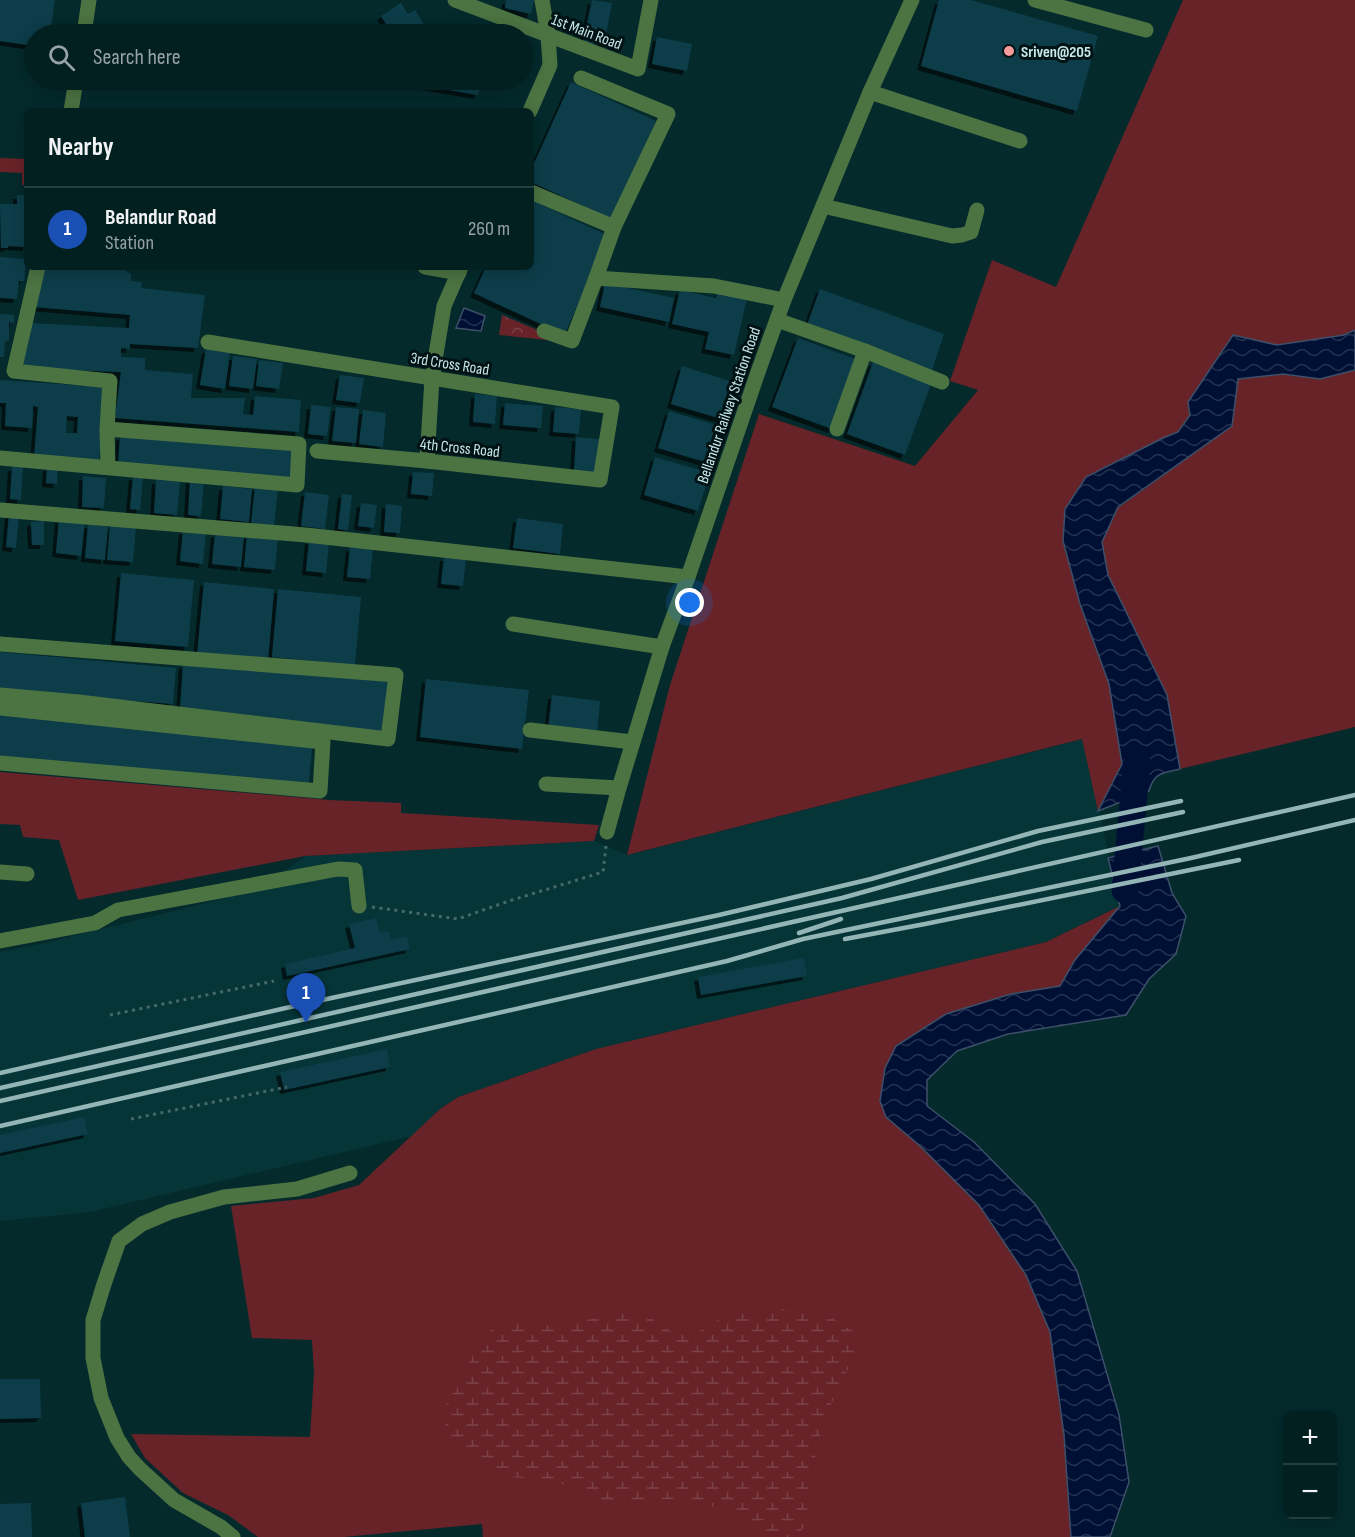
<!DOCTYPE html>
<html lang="en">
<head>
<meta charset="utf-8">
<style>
	:root { --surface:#032021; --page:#0d282a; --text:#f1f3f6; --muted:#97a3a5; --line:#243e3f; --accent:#0f766e }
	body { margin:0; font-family:"Sofia Sans Condensed",sans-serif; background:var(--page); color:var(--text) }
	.controls { position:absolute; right:18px; bottom:18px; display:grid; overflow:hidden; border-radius:9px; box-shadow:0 3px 15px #0003 }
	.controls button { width:54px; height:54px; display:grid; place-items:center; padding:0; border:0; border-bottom:2px solid var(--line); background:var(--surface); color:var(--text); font:30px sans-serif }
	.you { position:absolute; left:690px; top:603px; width:21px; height:21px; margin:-15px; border:4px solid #fff; border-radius:50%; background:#1a73e8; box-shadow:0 0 0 9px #1a73e833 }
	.badge { display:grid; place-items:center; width:39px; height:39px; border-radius:50%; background:var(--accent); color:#fff; font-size:20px; font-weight:700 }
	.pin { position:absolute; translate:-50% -50px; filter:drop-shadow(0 2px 3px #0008) }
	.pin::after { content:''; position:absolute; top:32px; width:21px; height:18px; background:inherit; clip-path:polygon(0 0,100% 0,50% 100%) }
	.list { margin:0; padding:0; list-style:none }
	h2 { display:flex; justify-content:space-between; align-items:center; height:78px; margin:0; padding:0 24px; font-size:26px }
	h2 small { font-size:20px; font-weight:400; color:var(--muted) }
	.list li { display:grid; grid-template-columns:39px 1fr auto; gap:18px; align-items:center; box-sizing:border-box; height:84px; padding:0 24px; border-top:2px solid var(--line) }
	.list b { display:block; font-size:22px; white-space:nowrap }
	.list p { margin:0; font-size:20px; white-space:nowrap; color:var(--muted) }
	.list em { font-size:20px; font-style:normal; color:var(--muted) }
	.icon { flex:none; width:33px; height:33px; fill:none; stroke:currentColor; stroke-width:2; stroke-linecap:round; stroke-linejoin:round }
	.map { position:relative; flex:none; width:1355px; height:1537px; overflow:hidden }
	.search { position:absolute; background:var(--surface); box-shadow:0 3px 15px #0003; left:24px; top:24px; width:510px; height:66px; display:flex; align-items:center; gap:15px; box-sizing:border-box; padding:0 21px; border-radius:33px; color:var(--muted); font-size:22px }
	.panel { position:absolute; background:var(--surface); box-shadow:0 3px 15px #0003; left:24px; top:108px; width:510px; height:162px; border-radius:9px }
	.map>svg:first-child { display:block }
</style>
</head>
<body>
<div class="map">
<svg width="1355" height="1537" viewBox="0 0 1355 1537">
	<defs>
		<pattern id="forest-crowns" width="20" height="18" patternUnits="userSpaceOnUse" patternTransform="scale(1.5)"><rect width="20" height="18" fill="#682328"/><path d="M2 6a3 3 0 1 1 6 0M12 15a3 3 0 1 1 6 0" fill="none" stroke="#7c4347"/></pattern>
		<pattern id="wetland-marsh" width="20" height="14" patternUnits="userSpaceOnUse" patternTransform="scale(1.5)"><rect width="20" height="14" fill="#682328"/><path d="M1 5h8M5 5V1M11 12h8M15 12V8" fill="none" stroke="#7c4347"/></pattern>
		<pattern id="water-waves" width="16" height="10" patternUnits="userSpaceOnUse" patternTransform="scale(1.5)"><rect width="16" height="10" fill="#000f34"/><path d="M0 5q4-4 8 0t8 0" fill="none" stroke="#243251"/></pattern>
		<filter id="shadow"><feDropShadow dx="-4" dy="4" stdDeviation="0" flood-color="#0009"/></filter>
	</defs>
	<rect width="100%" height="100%" fill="#042a2c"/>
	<polygon fill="#063537" points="1083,739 1120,906 1046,942 596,1049 458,1097 440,1109 412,1136 90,1212 0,1221 0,952 49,942 261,889 305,856 594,841 628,855"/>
	<g fill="#682328">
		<polygon points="1183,0 1355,0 1355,330 1344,335 1277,345 1233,335 1190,415 1178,432 1163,438 1065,509 1063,541 1080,604 1109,684 1122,764 1098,811 1082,739 627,855 670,685 759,414 915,466 978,390 950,381 992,260 1056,287"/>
		<polygon points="0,158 27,159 27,185 22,185 22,173 0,172"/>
		<polygon points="1355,370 1355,727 1180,769 1167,695 1108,575 1102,542 1118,508 1232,426 1238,379 1283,374 1320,379"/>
		<polygon points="0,772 329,800 401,803 401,813 599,825 594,841 305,856 78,900 59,840 23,837 20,825 0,824"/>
		<polygon points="1120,906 1075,960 1060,986 1011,994 946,1014 886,1117 919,1144 979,1205 1026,1275 1050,1332 1064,1435 1071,1537 483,1537 482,1524 344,1537 258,1537 228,1515 183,1493 145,1458 131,1434 310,1437 314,1373 312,1340 252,1338 231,1206 314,1198 359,1185 440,1109 458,1097 596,1049 1046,942"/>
	</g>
	<polygon fill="url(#forest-crowns)" points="502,315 549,335 548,340 499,335"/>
	<polygon fill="url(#wetland-marsh)" points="629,1309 646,1315 670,1331 686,1335 695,1334 728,1313 780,1309 832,1318 854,1332 855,1354 824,1419 809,1485 806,1526 794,1537 769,1537 724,1511 691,1498 607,1502 589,1499 555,1480 510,1477 481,1464 454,1444 441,1415 485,1333 509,1322 561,1327"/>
	<g fill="url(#water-waves)" stroke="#3c506a" stroke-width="1.5">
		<polygon points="464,308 485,316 481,331 456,328"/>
		<path d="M1355,330V370L1320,379L1283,374L1238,379L1232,426L1118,507L1102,542L1108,575L1167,695L1180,769C1163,773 1154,772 1149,791L1098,811L1122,764L1109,684L1080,604L1063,541L1065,509L1086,477L1163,438L1178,432L1190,415L1188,402L1233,335L1277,345L1344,335Z"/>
		<polygon points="1158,846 1172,893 1186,916 1176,954 1149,979 1126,1015 1008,1034 957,1051 927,1080 927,1106 974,1142 1035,1204 1077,1271 1119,1415 1129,1482 1110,1537 1071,1537 1064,1435 1050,1332 1026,1275 979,1205 919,1145 886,1117 880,1101 885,1068 896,1046 946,1014 1011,994 1060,986 1075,960 1120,906 1108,858"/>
	</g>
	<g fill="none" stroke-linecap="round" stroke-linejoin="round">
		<polyline stroke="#000f34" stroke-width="27" points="1125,890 1137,761"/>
	</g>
	<g fill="#0b3d4a" fill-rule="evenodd" filter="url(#shadow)">
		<polygon points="0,0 55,0 50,34 34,34 34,46 0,41"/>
		<polygon points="506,0 534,0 531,14 505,8"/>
		<polygon points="592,0 612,3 604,46 583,42"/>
		<polygon points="939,0 971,0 1098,36 1077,111 921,66"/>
		<polygon points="401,3 408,14 415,10 430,34 387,34 391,32 381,16"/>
		<polygon points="657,37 692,44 687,71 652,64"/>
		<polygon points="395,80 489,80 486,85 480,86 478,95 395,81"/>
		<polygon points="571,82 656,121 612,219 531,182 531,170"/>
		<polygon points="17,195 25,195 25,202 27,202 27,247 8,246 8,248 1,248 0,204 17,204"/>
		<polygon points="531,200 609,236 564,335 474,293 486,267 531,267"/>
		<polygon points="0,257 26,259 24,281 19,281 17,299 0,298"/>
		<polygon points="44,267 121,268 131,274 131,281 142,282 141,288 205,295 198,348 130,344 130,349 121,348 121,357 145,358 145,370 193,374 191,398 245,398 243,414 253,415 255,396 301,400 299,432 115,418 121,372 22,368 31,323 129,328 130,315 34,307"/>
		<polygon points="605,283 674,298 669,322 600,307"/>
		<polygon points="820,289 944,334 932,370 807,325"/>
		<polygon points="680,290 716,298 718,292 747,298 734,355 705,349 709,332 672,324"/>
		<polygon points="0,314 14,315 14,323 9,322 9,341 5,341 4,357 0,357"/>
		<polygon points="798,338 858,360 832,429 772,407"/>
		<polygon points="206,349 230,353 225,389 200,385"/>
		<polygon points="233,356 257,359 253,389 229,386"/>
		<polygon points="259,360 283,363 279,389 256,386"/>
		<polygon points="873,362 931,384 905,455 847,434"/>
		<polygon points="682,366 736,383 725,420 671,404"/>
		<polygon points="340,375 364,378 360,403 336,400"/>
		<path d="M0,380L104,387L99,463L34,458L38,407L33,406L32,428L5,426L6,403H0ZM67,416L78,417L77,433H66Z"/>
		<polygon points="475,394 497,396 495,424 473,422"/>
		<polygon points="505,403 543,406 541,428 503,425"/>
		<polygon points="311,405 331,407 327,436 308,434"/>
		<polygon points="336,407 359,409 356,443 332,441"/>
		<polygon points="555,407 581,409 579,434 553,432"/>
		<polygon points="363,410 386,413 383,447 359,444"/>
		<polygon points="669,411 723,427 712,464 658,448"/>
		<polygon points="120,436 297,449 294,480 118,466"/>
		<polygon points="576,437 600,439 597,473 574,471"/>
		<polygon points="655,457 710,473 698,511 644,495"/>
		<polygon points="12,467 23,467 21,500 10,499"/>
		<polygon points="47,467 58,467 57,484 46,483"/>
		<polygon points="413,472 434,473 432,496 411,494"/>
		<polygon points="83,476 106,478 104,508 82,507"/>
		<polygon points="133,476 143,477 140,510 130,509"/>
		<polygon points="190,479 204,481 201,516 188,515"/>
		<polygon points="156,480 180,482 177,515 154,513"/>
		<polygon points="223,486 252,489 249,522 220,519"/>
		<polygon points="255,487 278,489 274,526 251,524"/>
		<polygon points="305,492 329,495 325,529 301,526"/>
		<polygon points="342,494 352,495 348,530 338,529"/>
		<polygon points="361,503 377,505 374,528 358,526"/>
		<polygon points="386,504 402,506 400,533 384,532"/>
		<polygon points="9,514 19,515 16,548 6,547"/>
		<polygon points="517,518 563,524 560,554 513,548"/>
		<polygon points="59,519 85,522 81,556 56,553"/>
		<polygon points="44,521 44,545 32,545 31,522"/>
		<polygon points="88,524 108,527 105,560 85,558"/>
		<polygon points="110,525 136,527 133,562 107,560"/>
		<polygon points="183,530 206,532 203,564 180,561"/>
		<polygon points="215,533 244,536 241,567 212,564"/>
		<polygon points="247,534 278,537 275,570 244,567"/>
		<polygon points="309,540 329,542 326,573 306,571"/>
		<polygon points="350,547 373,549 370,579 347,577"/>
		<polygon points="444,557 466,559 463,586 441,584"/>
		<polygon points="121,573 194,580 188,647 115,641"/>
		<polygon points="204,582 274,589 268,661 197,655"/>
		<polygon points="278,589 361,597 355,665 272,657"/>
		<polygon points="0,652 176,668 173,704 0,690"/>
		<polygon points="183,664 390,679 384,733 180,710"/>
		<polygon points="426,679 529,690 522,749 420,737"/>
		<polygon points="552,695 600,701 597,735 548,729"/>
		<polygon points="0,709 313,738 308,792 0,763"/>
		<polygon points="376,918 380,933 389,931 391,940 407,936 410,949 287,976 285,964 355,948 349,924"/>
		<polygon points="804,958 807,976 701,995 698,977"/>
		<polygon points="387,1049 390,1067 284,1090 280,1072"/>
		<polygon points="84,1117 88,1134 0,1153 0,1135"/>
		<polygon points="0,1379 40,1379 41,1418 0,1419"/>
		<polygon points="125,1497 130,1537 85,1537 81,1503"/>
		<polygon points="31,1503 32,1537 0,1537 0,1504"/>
	</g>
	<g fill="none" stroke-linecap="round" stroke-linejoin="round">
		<g stroke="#45696b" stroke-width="3" stroke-dasharray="3 4.5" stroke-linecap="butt">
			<polyline points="372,907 458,919 509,901 603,872 606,846"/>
			<polyline points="110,1015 274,981"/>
			<polyline points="131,1119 287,1087"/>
		</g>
		<g stroke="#4c7342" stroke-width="15">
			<polyline points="455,0 638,69 651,0"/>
			<polyline points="1035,0 1146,30"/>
			<polyline points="84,34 89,0"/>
			<polyline points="581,78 668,114 614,227 596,278 714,286 784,300"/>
			<polyline points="870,92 1020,141"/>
			<polyline points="71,111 76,80"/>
			<polyline points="530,111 550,65 548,35 542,0"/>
			<polyline points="531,192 614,227"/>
			<polyline points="823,206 952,236 962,235 971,232 977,210"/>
			<polyline points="425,267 459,273"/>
			<polyline points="777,320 865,351 942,382"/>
			<polyline points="544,331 572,341 596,278"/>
			<polyline points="208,342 612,407 600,480 427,461 317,451"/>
			<polyline points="107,429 108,467"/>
			<polyline points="837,429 865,351"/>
			<polyline points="0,458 297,485 299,444 107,429 110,381 14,371 38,267"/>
			<polyline points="427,461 432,378 444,306 461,267"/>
			<polyline points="0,510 306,535 688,577"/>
			<polyline points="513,624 662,647"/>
			<polyline points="0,644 396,675 388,739 79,702 0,695"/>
			<polyline points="0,708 323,742 320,791 0,763"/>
			<polyline points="530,730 632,742"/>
			<polyline points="546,784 619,788"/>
			<polyline points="607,832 619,788 662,647 688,577 758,372 784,300 870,92 912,0"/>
			<polyline points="0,872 27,874"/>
			<polyline points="0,941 95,923 118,910 338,869 355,870 359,906"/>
			<polyline points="233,1537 221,1527 174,1500 140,1469 129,1457 117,1438 101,1398 93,1358 93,1320 104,1284 119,1241 142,1224 170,1212 224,1197 297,1189 350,1173"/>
		</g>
		<g stroke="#93b5b6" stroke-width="4.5">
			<polyline points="799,933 841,919"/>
			<polyline points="845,939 925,924 1239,860"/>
			<polyline points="0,1073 299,1005 719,915 871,879 1038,831 1181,801"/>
			<polyline points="0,1088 842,898 1042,842 1183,812"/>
			<polyline points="0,1101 1355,795"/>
			<polyline points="0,1126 727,961 803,939 1191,858 1355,820"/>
		</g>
	</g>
	<circle fill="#f59b9b" stroke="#001213" stroke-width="2" cx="1009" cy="51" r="6"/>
	<g text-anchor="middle" stroke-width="6" stroke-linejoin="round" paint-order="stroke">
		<g font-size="16" fill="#c7e8e9" stroke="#001213">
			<text transform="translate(587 31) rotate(21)" y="6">1st Main Road</text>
			<text transform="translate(450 363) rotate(9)" y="6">3rd Cross Road</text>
			<text transform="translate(728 405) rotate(-71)" y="6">Bellandur Railway Station Road</text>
			<text transform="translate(460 447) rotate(6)" y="6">4th Cross Road</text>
		</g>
		<g font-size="16" font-weight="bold" fill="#c7e8e9" stroke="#001213" text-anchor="start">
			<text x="1021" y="57">Sriven@205</text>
		</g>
	</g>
</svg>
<div class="controls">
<button>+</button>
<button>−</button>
</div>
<div class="you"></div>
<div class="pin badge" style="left:306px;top:1023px;background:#1a4fb4">1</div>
<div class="search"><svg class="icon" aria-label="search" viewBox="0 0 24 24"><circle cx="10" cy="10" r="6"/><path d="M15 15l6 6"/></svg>Search here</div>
<section class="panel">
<h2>Nearby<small></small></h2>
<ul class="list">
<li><span class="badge" style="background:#1a4fb4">1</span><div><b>Belandur Road</b><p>Station</p></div><em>260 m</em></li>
</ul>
</section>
</div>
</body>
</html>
